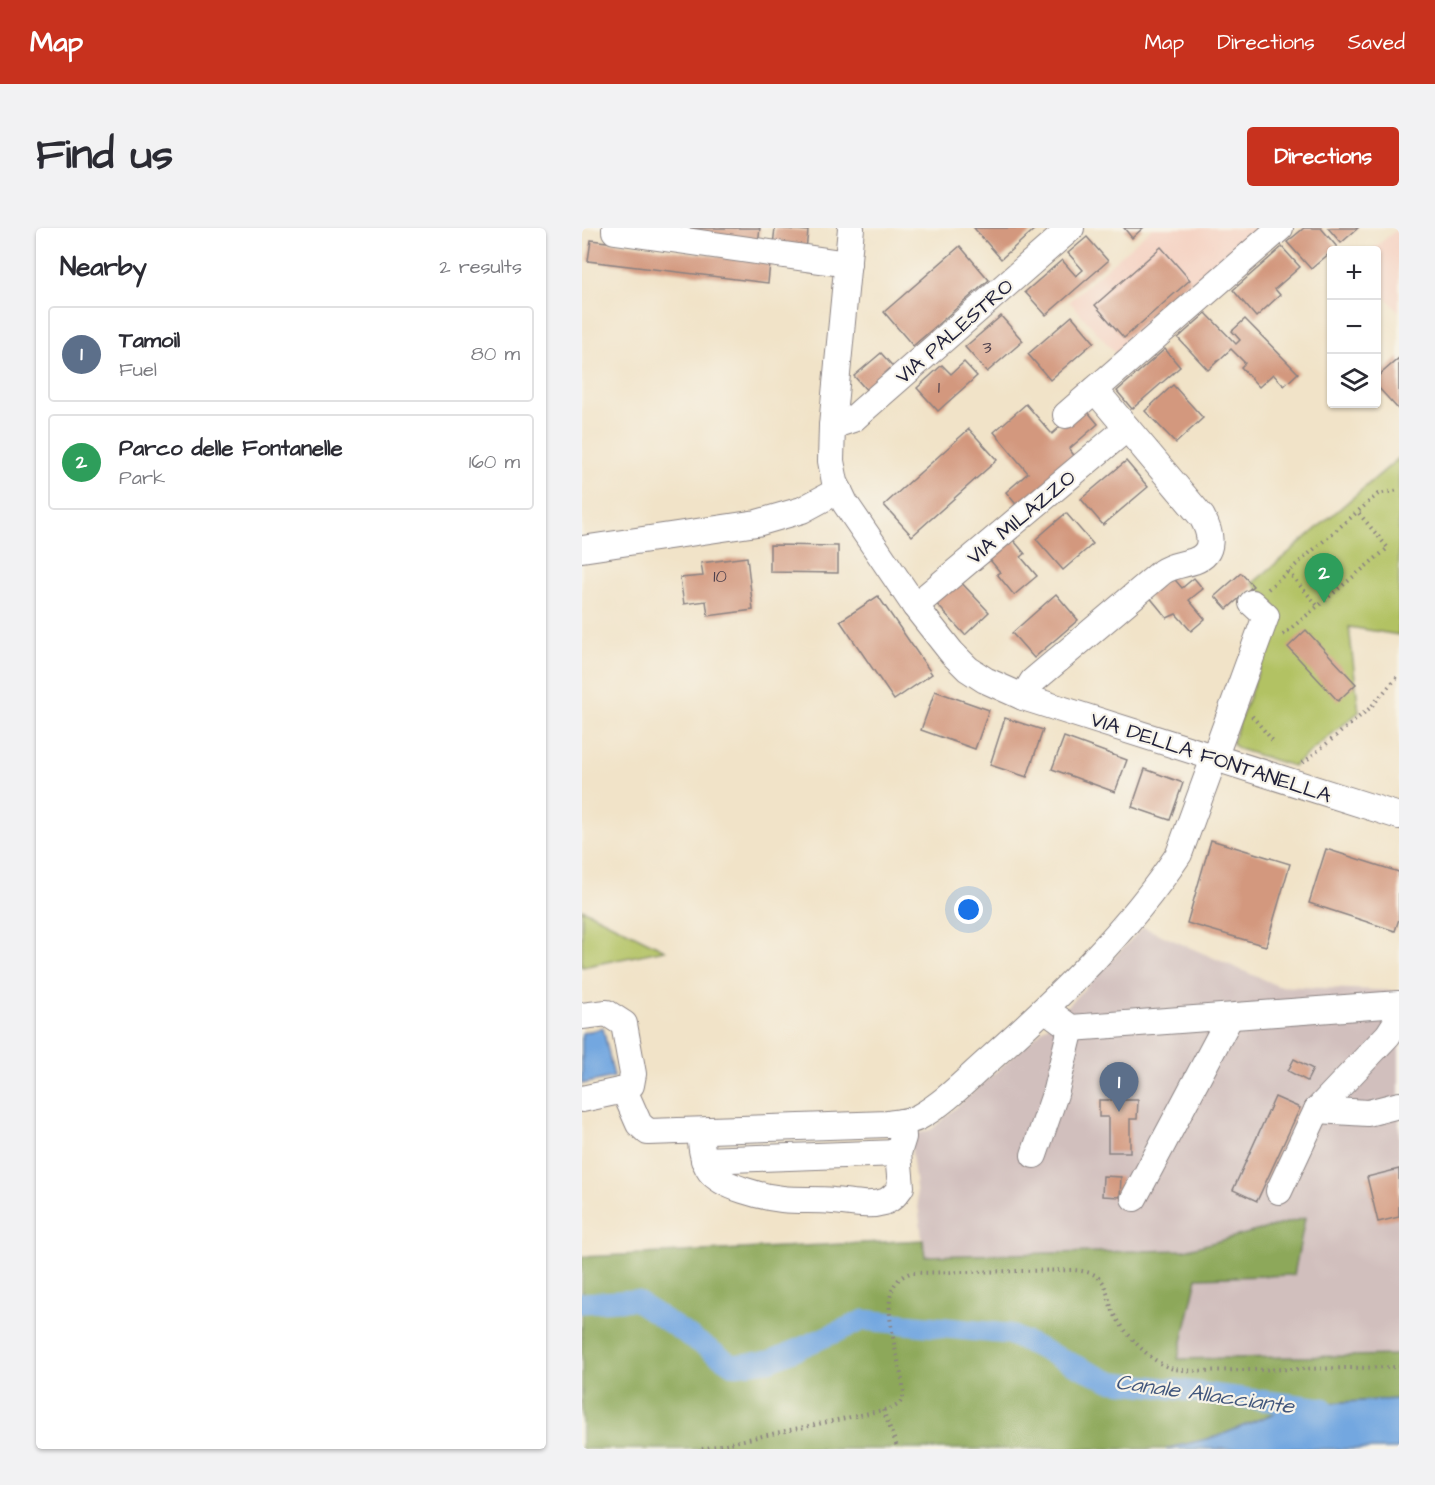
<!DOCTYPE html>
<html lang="en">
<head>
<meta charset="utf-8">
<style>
	:root { --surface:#fff; --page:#f2f2f3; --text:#2b2b33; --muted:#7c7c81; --line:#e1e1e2; --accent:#c8321e }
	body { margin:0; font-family:"Architects Daughter",sans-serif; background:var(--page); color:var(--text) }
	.controls { position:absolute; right:18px; top:18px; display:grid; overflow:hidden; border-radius:6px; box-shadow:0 2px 4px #0004 }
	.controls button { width:54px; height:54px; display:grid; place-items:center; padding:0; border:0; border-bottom:2px solid var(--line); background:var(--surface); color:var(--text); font:30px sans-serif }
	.you { position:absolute; left:387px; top:682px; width:21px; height:21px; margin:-15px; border:4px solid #fff; border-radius:50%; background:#1a73e8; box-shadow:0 0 0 9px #1a73e833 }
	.badge { display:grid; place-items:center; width:39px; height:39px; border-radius:50%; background:var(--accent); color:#fff; font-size:20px; font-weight:700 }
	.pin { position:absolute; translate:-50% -50px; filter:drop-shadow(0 2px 3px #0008) }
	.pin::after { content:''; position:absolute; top:32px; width:21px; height:18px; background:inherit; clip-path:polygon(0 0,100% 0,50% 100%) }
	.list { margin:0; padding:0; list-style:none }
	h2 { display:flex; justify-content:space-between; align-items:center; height:78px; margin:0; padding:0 24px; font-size:26px }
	h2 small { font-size:20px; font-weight:400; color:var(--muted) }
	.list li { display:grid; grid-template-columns:39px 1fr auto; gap:18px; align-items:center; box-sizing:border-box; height:96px; margin:0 12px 12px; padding:0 12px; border:2px solid var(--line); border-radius:6px }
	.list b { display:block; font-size:22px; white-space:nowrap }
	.list p { margin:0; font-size:20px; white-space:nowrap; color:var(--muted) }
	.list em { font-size:20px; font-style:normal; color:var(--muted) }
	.icon { flex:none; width:33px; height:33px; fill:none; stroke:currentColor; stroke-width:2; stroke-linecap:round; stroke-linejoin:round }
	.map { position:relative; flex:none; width:817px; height:1221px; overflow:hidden; border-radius:6px }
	header { display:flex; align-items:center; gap:36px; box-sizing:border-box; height:84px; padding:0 30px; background:var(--accent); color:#fff }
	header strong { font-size:28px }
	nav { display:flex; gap:33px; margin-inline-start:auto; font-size:21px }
	.intro { display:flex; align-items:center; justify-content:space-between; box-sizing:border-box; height:144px; padding:0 36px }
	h1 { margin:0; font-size:42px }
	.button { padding:15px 27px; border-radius:6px; background:var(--accent); color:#fff; font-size:21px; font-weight:700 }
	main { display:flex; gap:36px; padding:0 36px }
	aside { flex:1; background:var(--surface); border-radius:6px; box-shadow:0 2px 4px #0004 }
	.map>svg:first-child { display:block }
</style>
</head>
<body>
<header>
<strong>Map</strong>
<nav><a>Map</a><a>Directions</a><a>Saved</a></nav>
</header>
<div class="intro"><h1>Find us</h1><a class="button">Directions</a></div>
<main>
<aside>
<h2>Nearby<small>2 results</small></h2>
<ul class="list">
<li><span class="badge" style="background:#5c6f8a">1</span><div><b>Tamoil</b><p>Fuel</p></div><em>80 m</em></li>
<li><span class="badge" style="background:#2e9e5b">2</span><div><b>Parco delle Fontanelle</b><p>Park</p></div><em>160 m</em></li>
</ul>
</aside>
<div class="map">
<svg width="817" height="1221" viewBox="0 0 817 1221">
	<rect width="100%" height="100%" fill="#f7f3e8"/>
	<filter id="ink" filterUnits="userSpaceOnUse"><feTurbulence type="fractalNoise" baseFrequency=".0167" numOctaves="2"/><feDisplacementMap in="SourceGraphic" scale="12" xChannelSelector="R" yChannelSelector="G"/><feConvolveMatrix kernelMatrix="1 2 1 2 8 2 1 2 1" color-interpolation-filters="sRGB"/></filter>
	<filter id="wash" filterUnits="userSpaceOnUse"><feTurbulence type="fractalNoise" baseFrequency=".008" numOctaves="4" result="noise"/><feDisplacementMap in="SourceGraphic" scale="24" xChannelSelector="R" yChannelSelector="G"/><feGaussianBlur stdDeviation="1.35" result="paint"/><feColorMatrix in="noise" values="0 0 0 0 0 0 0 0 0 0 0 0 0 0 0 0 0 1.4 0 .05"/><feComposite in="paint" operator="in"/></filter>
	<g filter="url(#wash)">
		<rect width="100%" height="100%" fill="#f1e3c8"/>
		<g fill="#f5d2c2">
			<polygon points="570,0 698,0 543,136 487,73"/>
			<polygon points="816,0 817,0 817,84 795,59 794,22 790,22"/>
		</g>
		<polygon fill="#d1bfbd" points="561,699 696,758 817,763 817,1127 595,1131 615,1050 712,1047 722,991 603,1022 342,1028 328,908 350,901 475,789"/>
		<g fill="#b2c264" stroke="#6a7250" stroke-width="1.5">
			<polygon points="817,230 817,407 767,399 777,484 711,538 657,521 651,516 651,512 698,385 671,355"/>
			<polygon points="0,681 83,722 0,739"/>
		</g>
		<polygon fill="#8da85a" stroke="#58654a" stroke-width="1.5" points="723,990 712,1047 615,1050 596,1131 817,1127 817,1171 712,1177 637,1208 584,1221 0,1221 0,1029 341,1012 343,1028 603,1022"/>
		<g fill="#73a7e0" stroke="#4a648e" stroke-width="1.5">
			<polygon points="21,800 32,849 0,856 0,805"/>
			<polygon points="817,1171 817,1221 584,1221 637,1208 712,1177"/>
		</g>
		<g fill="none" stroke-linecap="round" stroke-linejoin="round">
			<polyline stroke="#73a7e0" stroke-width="21" points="0,1075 53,1072 151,1137 188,1133 282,1092 427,1106 527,1153 741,1180"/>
		</g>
		<g id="blocks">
			<g fill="#d3987e">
				<polygon points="83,0 178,0 176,15"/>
				<polygon points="193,0 226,3 224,22 191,17"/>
				<polygon points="392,0 454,0 419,31"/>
				<polygon points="542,0 561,0 550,10"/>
				<polygon points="722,0 739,0 755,19 729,41 705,14"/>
				<polygon points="746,0 776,0 759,15"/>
				<polygon points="505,9 526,33 464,87 443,64 480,32 494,48 501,42 486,25"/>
				<polygon points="9,12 188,35 186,55 6,33"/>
				<polygon points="378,18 407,52 331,118 302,84"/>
				<polygon points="579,19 608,52 542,110 513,77"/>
				<polygon points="700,19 718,39 693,61 698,67 674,89 651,62"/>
				<polygon points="624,85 654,116 658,112 650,103 663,91 716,145 702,158 691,146 677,159 659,139 663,135 649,121 626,142 596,110"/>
				<polygon points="419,88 441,113 405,144 383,119"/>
				<polygon points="490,88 512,114 468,152 446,126"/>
				<polygon points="583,121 598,139 550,181 535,163"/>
				<polygon points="299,125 314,142 287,165 272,148"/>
				<polygon points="817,130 817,182 794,157 794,150"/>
				<polygon points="382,134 395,148 356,183 335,160 360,137 369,146"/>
				<polygon points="591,157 621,190 594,215 563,183"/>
				<polygon points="444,176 470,206 501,178 516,196 487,221 495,231 437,280 424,264 446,245 412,204"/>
				<polygon points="387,201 415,232 330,308 302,277"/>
				<polygon points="544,233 566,259 521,297 499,271"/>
				<polygon points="484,285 511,316 481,342 454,311"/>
				<polygon points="427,307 443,326 439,329 455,348 432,367 415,346 418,344 404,327"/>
				<polygon points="188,317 256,318 256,345 188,344"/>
				<polygon points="165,329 171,382 126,388 124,373 102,376 98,350 121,348 119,335"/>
				<polygon points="659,345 671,358 645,381 633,368"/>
				<polygon points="589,347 600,360 612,350 621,361 607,372 623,391 609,403 594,386 585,390 566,367"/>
				<polygon points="375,350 407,384 383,407 351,372"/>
				<polygon points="474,366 496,392 452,430 430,405"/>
				<polygon points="296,368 350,446 312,472 258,393"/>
				<polygon points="724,402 774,456 756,473 706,419"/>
				<polygon points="353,463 407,482 393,521 339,502"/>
				<polygon points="423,490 461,502 445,549 408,537"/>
				<polygon points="482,509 545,532 533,564 470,541"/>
				<polygon points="563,541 601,555 588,592 550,579"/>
				<polygon points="629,612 708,636 684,718 605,695"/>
				<polygon points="744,621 817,644 817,691 813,703 727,675"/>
				<polygon points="712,831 731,841 725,853 706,843"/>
				<polygon points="693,869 718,880 675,973 651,962"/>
				<polygon points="517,872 556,872 555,891 548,891 548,924 526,924 526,889 517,889"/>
				<polygon points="817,941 817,989 796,994 785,949"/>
				<polygon points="521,948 539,949 538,969 520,968"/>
			</g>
		</g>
	</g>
	<g filter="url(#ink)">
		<use href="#blocks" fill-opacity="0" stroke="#8a8282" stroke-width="1.5"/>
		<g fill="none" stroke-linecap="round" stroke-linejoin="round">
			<g stroke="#8a8282" stroke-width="28">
				<g id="minor">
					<polyline points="33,0 33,3 266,36"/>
					<polyline points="269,0 250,198 249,233 253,254 263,275 333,378 370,425 386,441 403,452 441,469 817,588"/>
					<polyline points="484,187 698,0"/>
					<polyline points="250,198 271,191 281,182 489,0"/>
					<polyline points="0,321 175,295 220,282 257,262"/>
					<polyline points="333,378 545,200"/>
					<path d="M441,469L451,453L580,344C590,337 600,337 612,333C634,325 629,305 620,289L513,162"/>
					<polyline points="463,781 489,800 817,776"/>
					<polyline points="0,788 25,785 42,796 51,846 49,857 42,862 0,871"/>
					<path d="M42,862L57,896L66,904L306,896C316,894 328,894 337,889C364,874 385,851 408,831C477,769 545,704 597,626L684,388L670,375"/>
					<polyline points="735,882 786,885 817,877"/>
					<path d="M118,903C119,916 120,932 128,943C140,959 181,969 200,971C217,973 234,971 251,973C268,974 285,979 302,974C310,971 314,966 319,959L316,925L321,909L320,894"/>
					<polyline points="452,927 473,866 489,800"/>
					<polyline points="122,932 316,925"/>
					<polyline points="697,963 735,882 806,807 817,790"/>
					<polyline points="552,970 648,789"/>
				</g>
			</g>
			<g stroke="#8a8282" stroke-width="4" stroke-dasharray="1.5 4.5" stroke-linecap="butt">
				<polyline points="706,344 736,378"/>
				<polyline points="686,361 796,266 817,262"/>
				<polyline points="701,407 806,320 775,283"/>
				<polyline points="670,488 691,513"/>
				<polyline points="721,535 788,480 817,447"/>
				<polyline points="301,1182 316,1221"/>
				<path d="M120,1221L301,1182C313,1180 321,1176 322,1164C319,1138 300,1082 311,1060C314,1052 321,1048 328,1045L492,1042C501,1043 511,1044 518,1051C525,1057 526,1072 530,1081C539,1102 569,1136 592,1141C598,1142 605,1142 611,1143L817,1139"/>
			</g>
			<use href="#minor" stroke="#fff" stroke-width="26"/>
		</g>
	</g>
	<g text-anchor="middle" stroke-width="4.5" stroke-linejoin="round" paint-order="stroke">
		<g font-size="18" fill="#4e404c">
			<text x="405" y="125">3</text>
			<text x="357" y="165">1</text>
			<text x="138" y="354">10</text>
		</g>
		<g font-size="21" fill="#22223b" stroke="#f7f3e8">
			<text transform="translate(372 103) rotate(-41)" y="7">VIA PALESTRO</text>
			<text transform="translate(439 289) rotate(-40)" y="7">VIA MILAZZO</text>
			<text transform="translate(629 529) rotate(18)" y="7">VIA DELLA FONTANELLA</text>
		</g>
		<g font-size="22" font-style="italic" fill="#42577d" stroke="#f7f3e8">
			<text transform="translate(623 1165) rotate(8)" y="8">Canale Allacciante</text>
		</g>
	</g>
</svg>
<div class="controls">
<button>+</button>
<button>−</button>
<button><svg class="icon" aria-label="layers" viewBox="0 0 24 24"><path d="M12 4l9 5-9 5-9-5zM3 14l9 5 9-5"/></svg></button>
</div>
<div class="you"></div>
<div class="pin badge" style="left:537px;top:884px;background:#5c6f8a">1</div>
<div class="pin badge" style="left:742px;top:375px;background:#2e9e5b">2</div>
</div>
</main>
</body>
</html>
